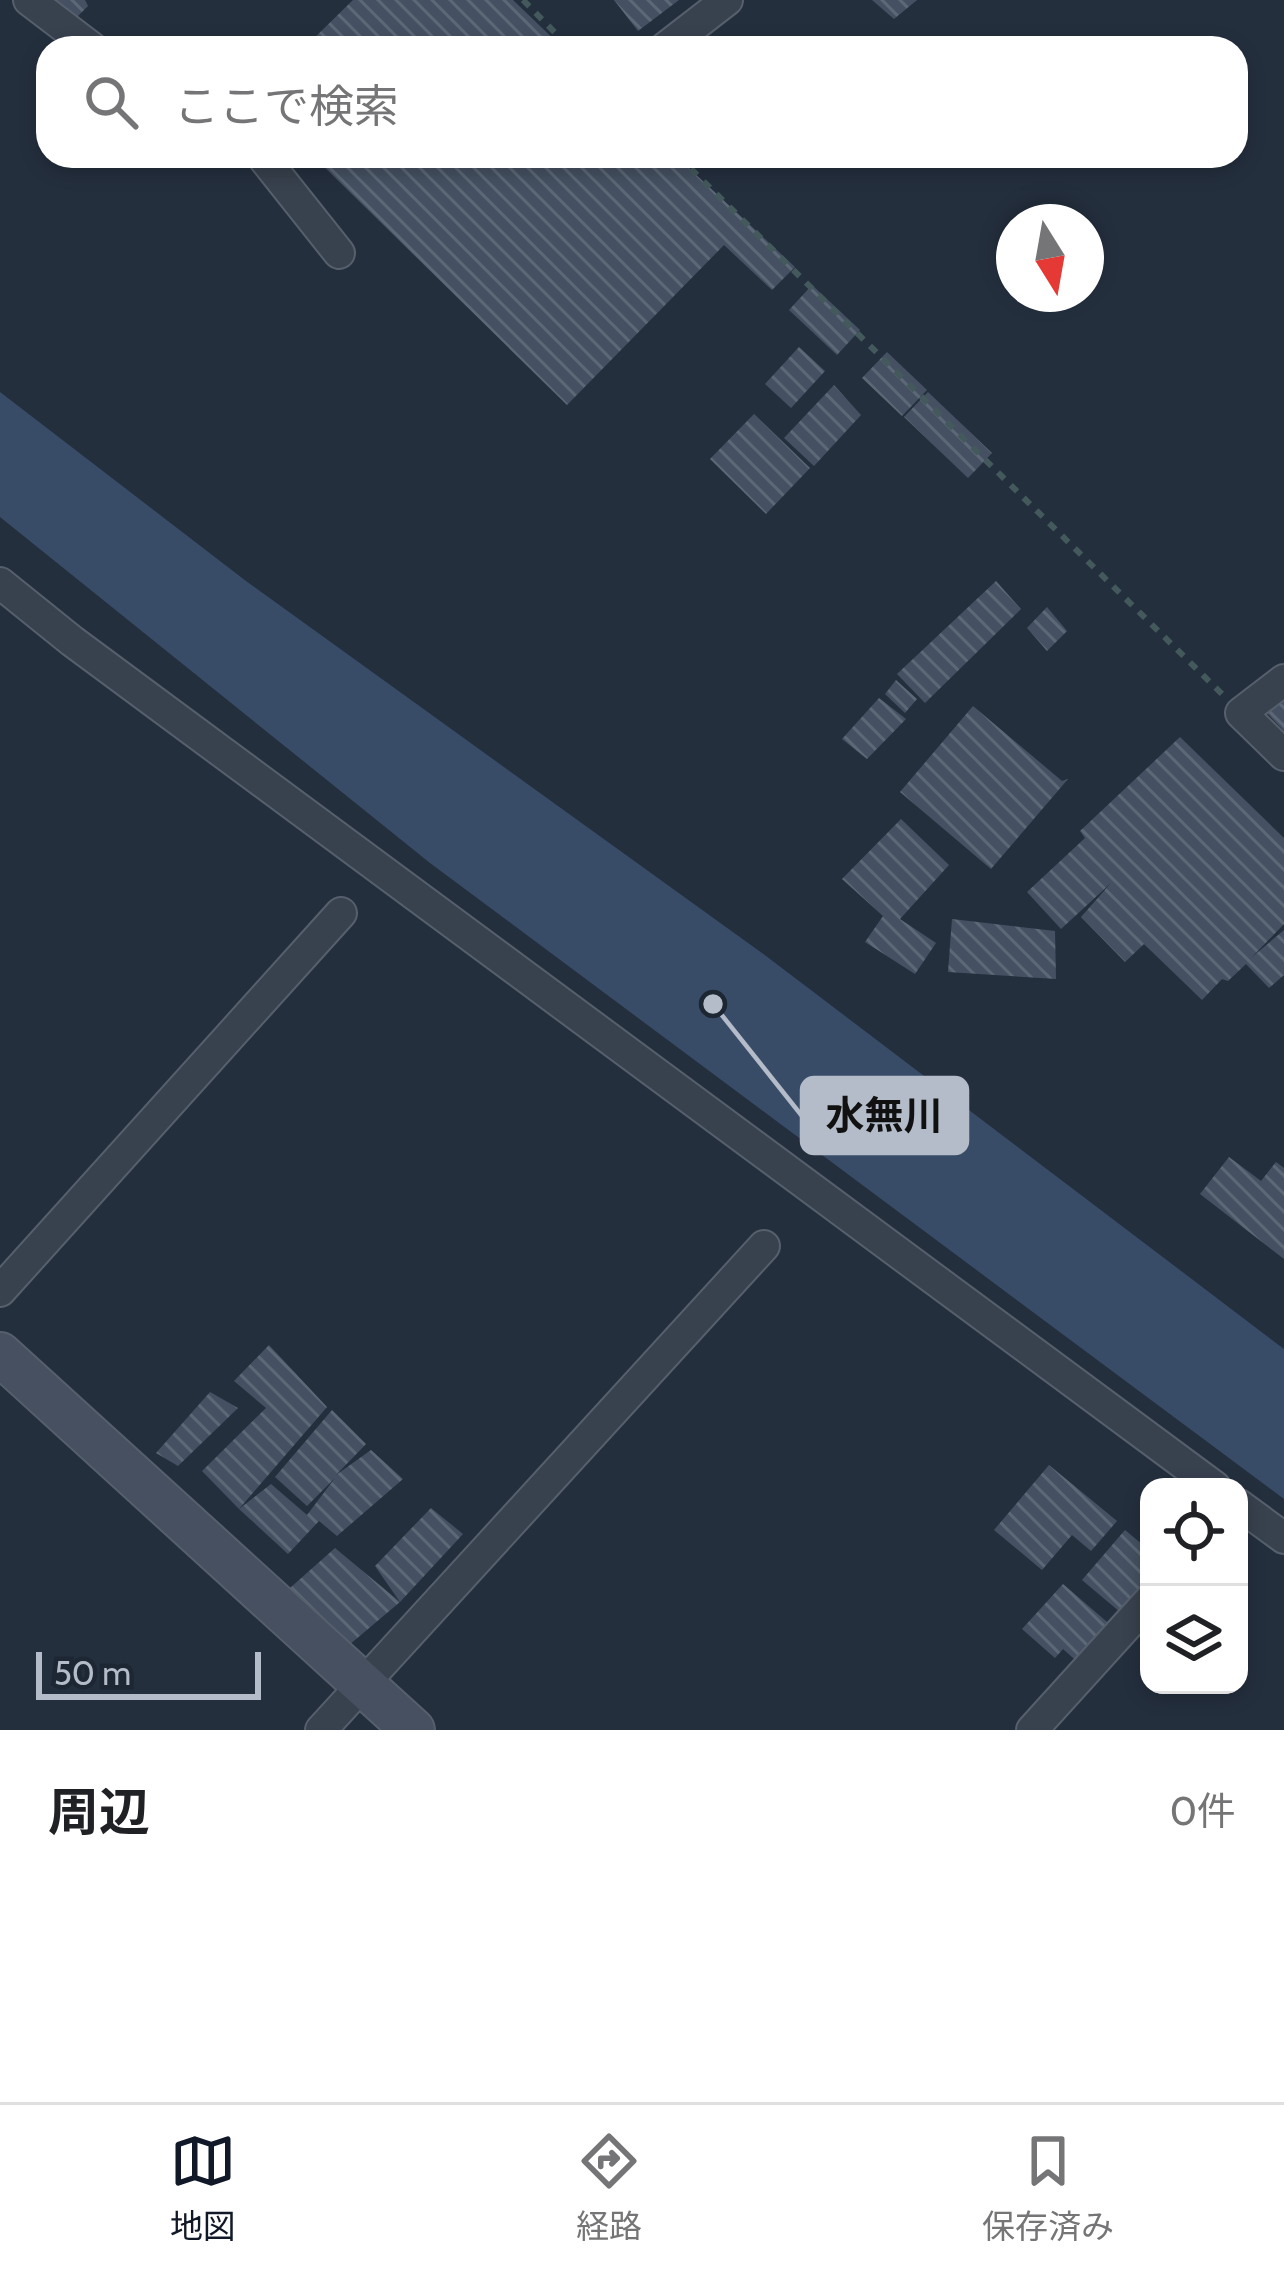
<!DOCTYPE html>
<html lang="ja">
<head>
<meta charset="utf-8">
<style>
	:root { --surface:#fff; --page:#f2f2f2; --text:#202124; --muted:#757577; --line:#e0e0e0; --accent:#111827 }
	body { margin:0; font-family:Cabin,"Noto Sans JP",sans-serif; background:var(--page); color:var(--text) }
	.controls { position:absolute; right:36px; bottom:36px; display:grid; overflow:hidden; border-radius:24px; box-shadow:0 6px 18px #0003 }
	.controls button { width:108px; height:108px; display:grid; place-items:center; padding:0; border:0; border-bottom:3px solid var(--line); background:var(--surface); color:var(--text); font:60px sans-serif }
	.compass { position:absolute; left:996px; top:204px; width:108px; height:108px; border-radius:50%; background:var(--surface); box-shadow:0 6px 18px #0003; rotate:169deg }
	.scale { position:absolute; left:36px; bottom:30px; width:225px; box-sizing:border-box; padding-left:12px; border:6px solid #b4bcc9; border-top:0; font-size:33px; line-height:42px; white-space:nowrap; color:#b4bcc9; -webkit-text-stroke:9px #1d2633; paint-order:stroke }
	.list { margin:0; padding:0; list-style:none }
	h2 { display:flex; justify-content:space-between; align-items:center; height:156px; margin:0; padding:0 48px; font-size:51px }
	h2 small { font-size:39px; font-weight:400; color:var(--muted) }
	.icon { flex:none; width:66px; height:66px; fill:none; stroke:currentColor; stroke-width:2; stroke-linecap:round; stroke-linejoin:round }
	.map { position:relative; flex:none; width:1284px; height:1730px; overflow:hidden }
	.search { position:absolute; background:var(--surface); box-shadow:0 6px 18px #0003; left:36px; right:36px; top:36px; height:132px; display:flex; align-items:center; gap:30px; box-sizing:border-box; padding:0 42px; border-radius:36px; color:var(--muted); font-size:45px }
	.sheet { height:372px; background:var(--surface) }
	nav { display:flex; justify-content:space-around; align-items:center; box-sizing:border-box; height:168px; border-top:3px solid var(--line); background:var(--surface); font-size:33px; color:var(--muted) }
	nav a { display:grid; justify-items:center; gap:6px }
	nav .on { color:var(--accent) }
	.map>svg:first-child { display:block }
</style>
</head>
<body>
<div class="map">
<svg width="1284" height="1730" viewBox="0 0 1284 1730">
	<defs>
		<pattern id="building-back-hatch" width="6" height="6" patternUnits="userSpaceOnUse" patternTransform="scale(3)"><rect width="6" height="6" fill="#455162"/><path d="M-1 5l2 2M0 0l6 6M5-1l2 2" fill="none" stroke="#5d6877"/></pattern>
	</defs>
	<rect width="100%" height="100%" fill="#242f3e"/>
	<polygon fill="#394c67" points="0,392 246,581 766,956 1284,1349 1284,1499 430,863 0,517"/>
	<g fill="url(#building-back-hatch)">
		<polygon points="51,0 85,0 88,6 69,25"/>
		<polygon points="353,0 513,0 563,48 304,48"/>
		<polygon points="614,0 679,0 638,31"/>
		<polygon points="872,0 917,0 894,19"/>
		<polygon points="313,156 676,156 795,267 772,290 724,245 567,405"/>
		<polygon points="812,285 860,330 837,355 789,310"/>
		<polygon points="799,347 825,371 791,408 765,384"/>
		<polygon points="887,352 927,390 902,416 862,378"/>
		<polygon points="834,385 861,415 814,466 784,438"/>
		<polygon points="928,392 992,453 968,478 904,417"/>
		<polygon points="754,414 810,468 766,514 710,459"/>
		<polygon points="996,581 1021,609 925,703 897,674"/>
		<polygon points="1047,607 1067,631 1047,651 1027,628"/>
		<polygon points="896,680 917,699 905,713 885,694"/>
		<polygon points="1284,696 1284,731 1267,713"/>
		<polygon points="879,698 906,719 867,759 842,739"/>
		<polygon points="973,706 1062,781 1068,779 991,869 900,792"/>
		<polygon points="1180,737 1284,838 1284,924 1252,957 1284,930 1284,975 1269,988 1246,964 1228,981 1222,979 1202,1000 1144,944 1125,962 1081,917 1111,883 1061,929 1027,892 1085,838 1080,831"/>
		<polygon points="901,819 949,865 900,919 936,943 915,974 865,942 883,916 842,879"/>
		<polygon points="952,919 1055,931 1056,979 948,972"/>
		<polygon points="1229,1157 1261,1181 1276,1162 1284,1168 1284,1259 1200,1194"/>
		<polygon points="269,1345 327,1407 239,1509 202,1471 266,1408 234,1381"/>
		<polygon points="210,1392 238,1408 178,1466 156,1453"/>
		<polygon points="332,1410 366,1444 336,1475 371,1450 403,1479 337,1536 319,1521 288,1554 239,1509 271,1484 307,1515 335,1478 307,1506 275,1477"/>
		<polygon points="1049,1465 1117,1521 1091,1551 1072,1535 1042,1570 994,1530"/>
		<polygon points="431,1508 463,1534 400,1602 375,1566"/>
		<polygon points="1125,1530 1149,1550 1149,1579 1120,1612 1082,1580"/>
		<polygon points="335,1548 400,1602 349,1645 290,1588"/>
		<polygon points="1063,1584 1114,1628 1081,1665 1063,1649 1055,1658 1022,1629"/>
	</g>
	<g fill="none" stroke-linecap="round" stroke-linejoin="round">
		<g stroke="#565f6c" stroke-width="34">
			<g id="street">
				<polyline points="29,0 92,48"/>
				<polyline points="665,48 727,0"/>
				<polyline points="262,156 339,253"/>
				<polyline points="0,583 72,641 1215,1487"/>
				<polyline points="1284,680 1241,713 1284,755"/>
				<polyline points="0,1291 341,913"/>
				<polyline points="1239,1505 1284,1538"/>
				<polyline points="321,1730 764,1246"/>
				<polyline points="1032,1730 1149,1601"/>
			</g>
		</g>
		<g stroke="#565f6c" stroke-width="46">
			<polyline id="secondary" points="0,1354 413,1730"/>
		</g>
		<g stroke="#44595c" stroke-width="6" stroke-dasharray="9 9" stroke-linecap="butt">
			<polyline points="523,0 570,48"/>
			<polyline points="678,156 1222,694"/>
		</g>
		<use href="#street" stroke="#38414e" stroke-width="30"/>
		<use href="#secondary" stroke="#465061" stroke-width="42"/>
	</g>
	<path fill="none" stroke="#b4bcc9" stroke-width="4.5" d="M713 1004L802 1116"/>
	<circle fill="#b4bcc9" stroke="#1d2633" stroke-width="4.5" cx="713" cy="1004" r="12"/>
	<rect fill="#b4bcc9" stroke="#b4bcc9" stroke-width="4.5" x="802" y="1078" width="165" height="75" rx="12"/>
	<g font-size="39" text-anchor="middle" font-weight="bold" fill="#111">
		<text x="884" y="1129">水無川</text>
	</g>
</svg>
<div class="controls">
<button><svg class="icon" aria-label="locate" viewBox="0 0 24 24"><circle cx="12" cy="12" r="6"/><path d="M12 2v4M12 18v4M2 12h4M18 12h4"/></svg></button>
<button><svg class="icon" aria-label="layers" viewBox="0 0 24 24"><path d="M12 4l9 5-9 5-9-5zM3 14l9 5 9-5"/></svg></button>
</div>
<svg class="compass" viewBox="-18 -18 36 36"><path d="M0-13l5 13h-10z" fill="#e53935"/><path d="M0 13l5-13h-10z" fill="#757577"/></svg>
<div class="scale">50 m</div>
<div class="search"><svg class="icon" aria-label="search" viewBox="0 0 24 24"><circle cx="10" cy="10" r="6"/><path d="M15 15l6 6"/></svg>ここで検索</div>
</div>
<section class="sheet">
<h2>周辺<small>0件</small></h2>
<ul class="list">
</ul>
</section>
<nav>
<a class="on"><svg class="icon" aria-label="map" viewBox="0 0 24 24"><path d="M3 6l6-2 6 2 6-2v14l-6 2-6-2-6 2zM9 4v14M15 6v14"/></svg>地図</a>
<a><svg class="icon" aria-label="directions" viewBox="0 0 24 24"><path d="M12 3l9 9-9 9-9-9zM9 14v-3h6M13 9l2 2-2 2"/></svg>経路</a>
<a><svg class="icon" aria-label="saved" viewBox="0 0 24 24"><path d="M7 4h10v16l-5-4-5 4z"/></svg>保存済み</a>
</nav>
</body>
</html>
